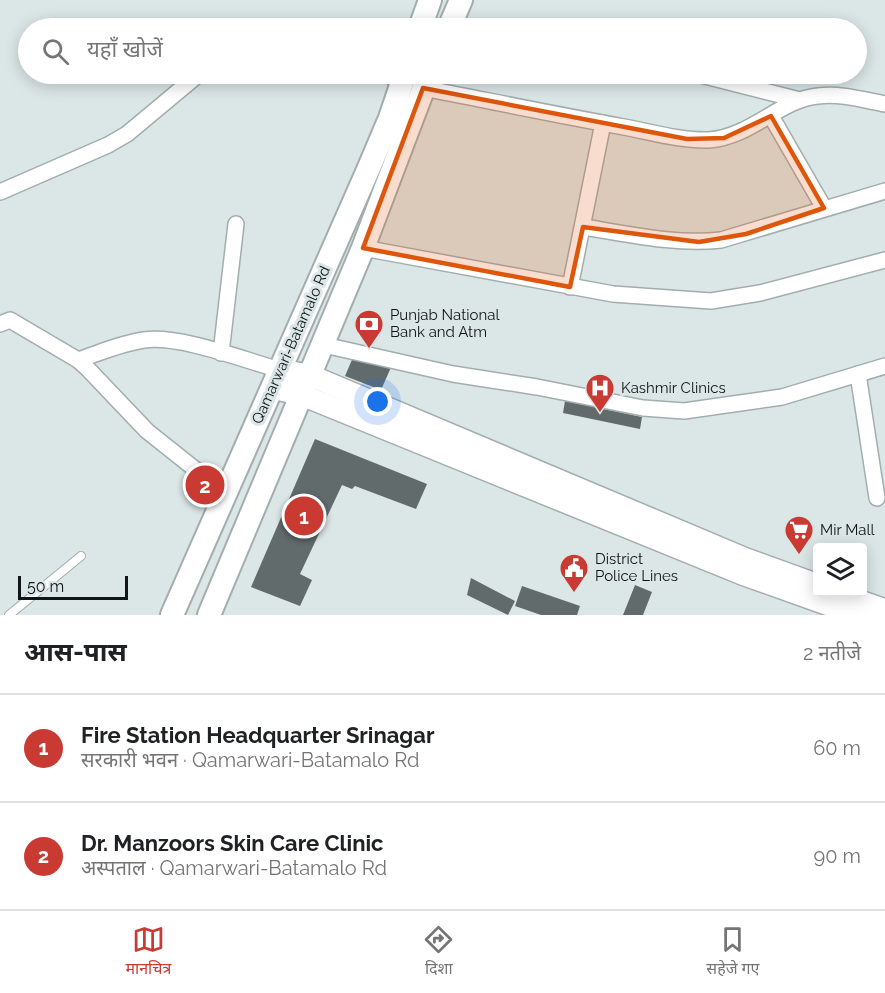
<!DOCTYPE html>
<html lang="hi">
<head>
<meta charset="utf-8">
<style>
	:root { --surface:#fff; --page:#f6f6f6; --text:#202124; --muted:#757577; --line:#e0e0e0; --accent:#c83a32 }
	body { margin:0; font-family:Raleway,"Noto Sans Devanagari",sans-serif; background:var(--page); color:var(--text) }
	.controls { position:absolute; right:18px; bottom:18px; display:grid; overflow:hidden; border-radius:6px; box-shadow:0 3px 15px #0003 }
	.controls button { width:54px; height:54px; display:grid; place-items:center; padding:0; border:0; border-bottom:2px solid var(--line); background:var(--surface); color:var(--text); font:30px sans-serif }
	.scale { position:absolute; left:18px; bottom:15px; width:110px; box-sizing:border-box; padding-left:6px; border:3px solid #111515; border-top:0; font-size:16px; line-height:21px; white-space:nowrap; color:#111515; -webkit-text-stroke:4px #dbe6e7; paint-order:stroke }
	.you { position:absolute; left:378px; top:402px; width:21px; height:21px; margin:-15px; border:4px solid #fff; border-radius:50%; background:#1a73e8; box-shadow:0 0 0 9px #1a73e833 }
	.badge { display:grid; place-items:center; width:39px; height:39px; border-radius:50%; background:var(--accent); color:#fff; font-size:20px; font-weight:700 }
	.pin { position:absolute; translate:-50% -50%; border:3px solid #fff; box-shadow:0 2px 6px #0006 }
	.list { margin:0; padding:0; list-style:none }
	h2 { display:flex; justify-content:space-between; align-items:center; height:78px; margin:0; padding:0 24px; font-size:26px }
	h2 small { font-size:20px; font-weight:400; color:var(--muted) }
	.list li { display:grid; grid-template-columns:39px 1fr auto; gap:18px; align-items:center; box-sizing:border-box; height:108px; padding:0 24px; border-top:2px solid var(--line) }
	.list b { display:block; font-size:22px; white-space:nowrap }
	.list p { margin:0; font-size:20px; white-space:nowrap; color:var(--muted) }
	.list em { font-size:20px; font-style:normal; color:var(--muted) }
	.icon { flex:none; width:33px; height:33px; fill:none; stroke:currentColor; stroke-width:2; stroke-linecap:round; stroke-linejoin:round }
	.map { position:relative; flex:none; width:885px; height:615px; overflow:hidden }
	.search { position:absolute; background:var(--surface); box-shadow:0 3px 15px #0003; left:18px; right:18px; top:18px; height:66px; display:flex; align-items:center; gap:15px; box-sizing:border-box; padding:0 21px; border-radius:33px; color:var(--muted); font-size:22px }
	.sheet { height:294px; background:var(--surface) }
	nav { display:flex; justify-content:space-around; align-items:center; box-sizing:border-box; height:84px; border-top:2px solid var(--line); background:var(--surface); font-size:16px; color:var(--muted) }
	nav a { display:grid; justify-items:center; gap:3px }
	nav .on { color:var(--accent) }
	.map>svg:first-child { display:block }
</style>
</head>
<body>
<div class="map">
<svg width="885" height="615" viewBox="0 0 885 615">
	<rect width="100%" height="100%" fill="#dbe6e7"/>
	<g fill="#626b6c">
		<polygon points="354,355 392,365 381,390 345,376"/>
		<polygon points="565,401 642,417 640,429 563,413"/>
		<polygon points="315,439 427,484 416,509 355,486 352,489 342,485 300,574 312,580 300,606 251,587"/>
		<polygon points="471,578 515,601 508,615 467,595"/>
		<polygon points="635,585 652,592 643,615 623,615"/>
		<polygon points="522,586 580,606 577,615 541,615 515,606"/>
	</g>
	<g fill="none" stroke-linecap="round" stroke-linejoin="round">
		<g stroke="#a3adae" stroke-width="10">
			<polyline id="service" points="9,615 81,556"/>
		</g>
		<g stroke="#a3adae" stroke-width="18">
			<g id="minor">
				<polyline points="387,74 401,83"/>
				<polyline points="697,74 800,100"/>
				<path d="M423,88C490,101 557,115 624,127C651,132 681,141 709,140C751,137 781,99 818,96C840,93 864,100 885,104"/>
				<polyline points="771,116 824,208"/>
				<polyline points="0,192 108,145 127,134 199,74"/>
				<path d="M583,227C629,234 674,245 721,240L885,191"/>
				<polyline points="363,248 613,294 711,301 760,293 885,260"/>
				<polyline points="570,287 603,123"/>
				<polyline points="0,324 10,320 78,360 88,369 147,431 225,493"/>
				<polyline points="324,345 453,374 537,387 643,408 684,411 782,397 885,366"/>
				<polyline points="221,353 236,224"/>
				<path d="M78,360C99,353 122,343 144,340C180,335 244,360 280,370"/>
				<polyline points="858,374 877,498"/>
			</g>
		</g>
		<g stroke="#a3adae" stroke-width="24">
			<g id="secondary">
				<polyline points="280,370 309,375 746,559 818,585"/>
				<polyline points="273,388 302,395 742,574 857,615"/>
				<polyline points="838,593 885,610"/>
			</g>
		</g>
		<g stroke="#a3adae" stroke-width="26">
			<g id="primary">
				<polyline points="420,28 430,0"/>
				<polyline points="449,28 461,0"/>
				<polyline points="172,615 368,170 390,118 405,74"/>
				<polyline points="209,615 363,248 429,74"/>
			</g>
		</g>
		<use href="#service" stroke="#fff" stroke-width="8"/>
		<use href="#minor" stroke="#fff" stroke-width="15"/>
		<use href="#secondary" stroke="#fff" stroke-width="21"/>
		<use href="#primary" stroke="#fff" stroke-width="22"/>
	</g>
	<path fill="#dd560c" fill-opacity="0.2" stroke="#dd560c" stroke-width="4.5" stroke-linejoin="round" d="M423,88L687,139L724,138L771,116L824,208L746,234L699,242L583,227L570,287L363,248Z"/>
	<defs>
		<g id="bank-pin" transform="scale(1.5)"><path d="M0 17L-7.5 6A9.5 9.5 0 1 1 7.5 6Z" fill="#c83a32" stroke="#dbe6e7"/><path d="M-6-4H6V4H-6ZM0-2.3a2.3 2.3 0 1 0 0 4.6a2.3 2.3 0 1 0 0-4.6Z" fill="#fff"/></g>
		<g id="hospital-pin" transform="scale(1.5)"><path d="M0 17L-7.5 6A9.5 9.5 0 1 1 7.5 6Z" fill="#c83a32" stroke="#dbe6e7"/><path d="M-5-5h3v3.5h4V-5h3V5h-3V1.5h-4V5h-3Z" fill="#fff"/></g>
		<g id="supermarket-pin" transform="scale(1.5)"><path d="M0 17L-7.5 6A9.5 9.5 0 1 1 7.5 6Z" fill="#c83a32" stroke="#dbe6e7"/><path d="M-6-5.5h2.5l.6 2H6L4.5 2H-2.5L-4.4-4H-6ZM-1.5 3.2a1.3 1.3 0 1 0 .1 0ZM3 3.2a1.3 1.3 0 1 0 .1 0Z" fill="#fff"/></g>
		<g id="civic-pin" transform="scale(1.5)"><path d="M0 17L-7.5 6A9.5 9.5 0 1 1 7.5 6Z" fill="#c83a32" stroke="#dbe6e7"/><path d="M-.6-6.5H3V-4.5H.6V-3L4-1V1h2V6H-6V1h2V-1L-.6-3ZM-1.2 2.5V6h2.4V2.5Z" fill="#fff"/></g>
	</defs>
	<g fill-rule="evenodd">
		<use href="#bank-pin" x="369" y="324"/>
		<use href="#hospital-pin" x="600" y="388"/>
		<use href="#supermarket-pin" x="799" y="530"/>
		<use href="#civic-pin" x="574" y="568"/>
	</g>
	<g text-anchor="middle" stroke-width="6" stroke-linejoin="round" paint-order="stroke">
		<g font-size="15" fill="#111515" stroke="#dbe6e7" text-anchor="start">
			<text x="390" y="320">Punjab National<tspan x="390" dy="17">Bank and Atm</tspan></text>
			<text x="621" y="393">Kashmir Clinics</text>
			<text x="820" y="535">Mir Mall</text>
			<text x="595" y="564">District<tspan x="595" dy="17">Police Lines</tspan></text>
		</g>
		<g font-size="15" fill="#111515" stroke="#dbe6e7">
			<text transform="translate(291 345) rotate(-66)" y="5">Qamarwari-Batamalo Rd</text>
		</g>
	</g>
</svg>
<div class="controls">
<button><svg class="icon" aria-label="layers" viewBox="0 0 24 24"><path d="M12 4l9 5-9 5-9-5zM3 14l9 5 9-5"/></svg></button>
</div>
<div class="scale">50 m</div>
<div class="you"></div>
<div class="pin badge" style="left:304px;top:516px">1</div>
<div class="pin badge" style="left:205px;top:485px">2</div>
<div class="search"><svg class="icon" aria-label="search" viewBox="0 0 24 24"><circle cx="10" cy="10" r="6"/><path d="M15 15l6 6"/></svg>यहाँ खोजें</div>
</div>
<section class="sheet">
<h2>आस-पास<small>2 नतीजे</small></h2>
<ul class="list">
<li><span class="badge">1</span><div><b>Fire Station Headquarter Srinagar</b><p>सरकारी भवन · Qamarwari-Batamalo Rd</p></div><em>60 m</em></li>
<li><span class="badge">2</span><div><b>Dr. Manzoors Skin Care Clinic</b><p>अस्पताल · Qamarwari-Batamalo Rd</p></div><em>90 m</em></li>
</ul>
</section>
<nav>
<a class="on"><svg class="icon" aria-label="map" viewBox="0 0 24 24"><path d="M3 6l6-2 6 2 6-2v14l-6 2-6-2-6 2zM9 4v14M15 6v14"/></svg>मानचित्र</a>
<a><svg class="icon" aria-label="directions" viewBox="0 0 24 24"><path d="M12 3l9 9-9 9-9-9zM9 14v-3h6M13 9l2 2-2 2"/></svg>दिशा</a>
<a><svg class="icon" aria-label="saved" viewBox="0 0 24 24"><path d="M7 4h10v16l-5-4-5 4z"/></svg>सहेजे गए</a>
</nav>
</body>
</html>
